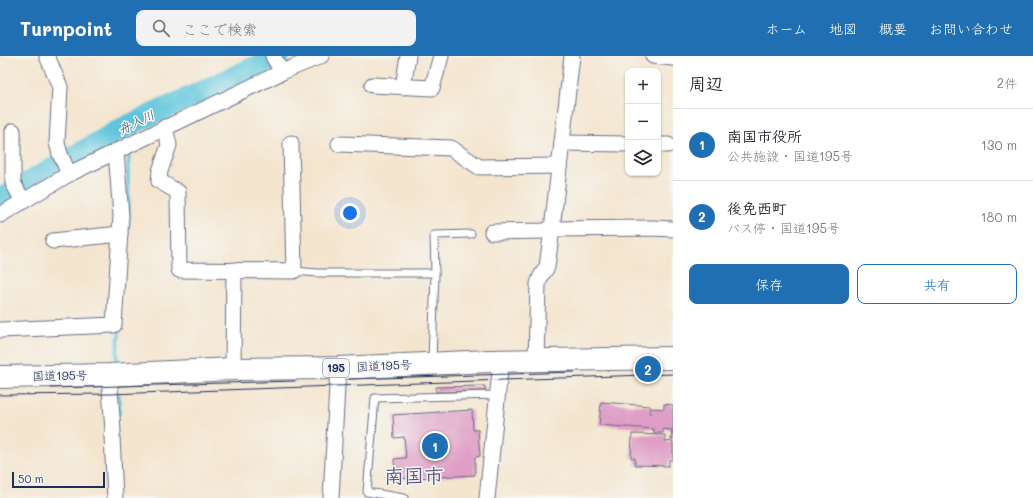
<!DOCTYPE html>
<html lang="ja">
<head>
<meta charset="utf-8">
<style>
	:root { --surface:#fff; --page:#f2f2f3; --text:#2b2b33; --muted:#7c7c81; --line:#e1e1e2; --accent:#1f6fb2 }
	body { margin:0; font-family:Mali,"Klee One",sans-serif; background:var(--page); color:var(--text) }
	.controls { position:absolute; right:12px; top:12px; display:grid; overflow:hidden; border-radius:8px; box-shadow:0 1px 3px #0004 }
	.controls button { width:36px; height:36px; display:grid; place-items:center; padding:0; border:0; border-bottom:1px solid var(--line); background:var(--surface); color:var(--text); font:20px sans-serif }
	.scale { position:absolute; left:12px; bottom:10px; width:93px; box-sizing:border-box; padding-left:4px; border:2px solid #1b2f5e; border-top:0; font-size:11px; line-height:14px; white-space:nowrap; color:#1b2f5e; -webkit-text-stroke:3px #f6f6f2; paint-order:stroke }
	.you { position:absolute; left:350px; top:157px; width:14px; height:14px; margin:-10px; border:3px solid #fff; border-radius:50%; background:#1a73e8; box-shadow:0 0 0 6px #1a73e833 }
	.badge { display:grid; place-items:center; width:26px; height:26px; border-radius:50%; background:var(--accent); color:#fff; font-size:13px; font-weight:700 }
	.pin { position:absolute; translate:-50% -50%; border:2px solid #fff; box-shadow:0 1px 4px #0006 }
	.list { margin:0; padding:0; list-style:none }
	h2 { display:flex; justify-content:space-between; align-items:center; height:52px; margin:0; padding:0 16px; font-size:17px }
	h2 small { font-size:13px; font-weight:400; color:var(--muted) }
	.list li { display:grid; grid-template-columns:26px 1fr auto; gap:12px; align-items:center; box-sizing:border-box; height:72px; padding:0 16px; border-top:1px solid var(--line) }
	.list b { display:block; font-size:15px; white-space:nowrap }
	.list p { margin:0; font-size:13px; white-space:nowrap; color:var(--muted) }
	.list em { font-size:13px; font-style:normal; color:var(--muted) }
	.actions { display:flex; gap:8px; padding:12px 16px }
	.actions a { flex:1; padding:9px 0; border:1px solid var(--accent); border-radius:8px; text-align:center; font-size:14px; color:var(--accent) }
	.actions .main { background:var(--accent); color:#fff }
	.icon { flex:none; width:22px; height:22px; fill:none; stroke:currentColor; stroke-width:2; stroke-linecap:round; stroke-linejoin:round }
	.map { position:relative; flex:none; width:673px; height:442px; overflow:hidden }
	header { display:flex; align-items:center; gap:24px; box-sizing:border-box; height:56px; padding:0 20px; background:var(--accent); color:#fff }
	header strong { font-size:19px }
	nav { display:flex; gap:22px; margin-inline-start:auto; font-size:14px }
	.search { width:280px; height:36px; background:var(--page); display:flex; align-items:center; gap:10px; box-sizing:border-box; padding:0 14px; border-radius:8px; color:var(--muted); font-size:15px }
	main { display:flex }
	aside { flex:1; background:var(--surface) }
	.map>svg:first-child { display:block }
</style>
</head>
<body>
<header>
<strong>Turnpoint</strong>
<div class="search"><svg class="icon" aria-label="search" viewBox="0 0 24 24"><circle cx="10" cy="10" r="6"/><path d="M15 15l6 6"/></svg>ここで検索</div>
<nav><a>ホーム</a><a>地図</a><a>概要</a><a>お問い合わせ</a></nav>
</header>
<main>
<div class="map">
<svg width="673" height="442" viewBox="0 0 673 442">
	<rect width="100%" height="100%" fill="#f6f6f2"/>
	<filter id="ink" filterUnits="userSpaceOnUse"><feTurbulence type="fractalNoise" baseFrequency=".025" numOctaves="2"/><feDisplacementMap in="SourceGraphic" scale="8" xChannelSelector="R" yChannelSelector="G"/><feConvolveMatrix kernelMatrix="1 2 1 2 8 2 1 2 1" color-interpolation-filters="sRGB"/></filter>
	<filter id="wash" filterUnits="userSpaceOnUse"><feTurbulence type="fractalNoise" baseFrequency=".012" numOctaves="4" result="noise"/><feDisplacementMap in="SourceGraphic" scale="16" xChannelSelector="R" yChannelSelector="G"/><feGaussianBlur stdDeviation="0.9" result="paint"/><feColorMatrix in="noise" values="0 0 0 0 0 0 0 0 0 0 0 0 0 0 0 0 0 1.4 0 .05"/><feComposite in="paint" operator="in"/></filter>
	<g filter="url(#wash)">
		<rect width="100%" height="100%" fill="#f4e5cf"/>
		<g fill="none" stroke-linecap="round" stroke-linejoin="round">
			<g stroke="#5ec5db" stroke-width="3.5">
				<polyline points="123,72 126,87"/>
				<polyline points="127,178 129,158 128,116 129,99 128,95"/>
				<polyline points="117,307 117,296 120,270"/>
				<polyline points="119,339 119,358"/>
			</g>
			<polyline stroke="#5ec5db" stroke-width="22" points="0,143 123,72 279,0"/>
		</g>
		<g id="blocks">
			<g fill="#df9ec6">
				<polygon points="485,330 485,335 436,336 436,331"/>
				<polygon points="601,346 650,350 650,358 650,352 664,353 664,348 673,349 673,384 671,384 672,374 663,373 663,377 654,377 654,373 599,369"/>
				<polygon points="472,354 473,374 478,374 480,400 475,401 475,419 395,423 394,403 406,402 404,381 394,382 393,359"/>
				<polygon points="632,378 665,379 665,385 673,386 673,404 669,404 669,410 635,409 635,402 631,402"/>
			</g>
		</g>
	</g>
	<g filter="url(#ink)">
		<use href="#blocks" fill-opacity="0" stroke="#676f86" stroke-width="1"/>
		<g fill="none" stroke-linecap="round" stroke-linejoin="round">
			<g stroke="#676f86" stroke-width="9">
				<g id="service">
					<polyline points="294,215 318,217 435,217"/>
					<polyline points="432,305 435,217 434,179 471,178"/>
					<polyline points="404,442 367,436 375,342 498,339"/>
				</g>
			</g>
			<g stroke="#676f86" stroke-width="17">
				<g id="minor">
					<polyline points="47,0 60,31 57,87 60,98 69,118"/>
					<polyline points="273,0 282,16"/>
					<polyline points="653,0 673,2"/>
					<polyline points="372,29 432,32 441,0"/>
					<polyline points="403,31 408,0"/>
					<polyline points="165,71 169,89 160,115 159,125 178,136 179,214 294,215 291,87"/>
					<polyline points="13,75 13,127 23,145"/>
					<polyline points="562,87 628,88"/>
					<polyline points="339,88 451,92 479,111 559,110"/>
					<polyline points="658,89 668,89"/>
					<polyline points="0,159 69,118 282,16 321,0"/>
					<polyline points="492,176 543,175 552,173 653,172 673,173"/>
					<polyline points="53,185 120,178"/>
					<polyline points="0,274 114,269 121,160 116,95"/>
					<polyline points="536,305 538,228 541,220 547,211 552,173 572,0"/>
					<polyline points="233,313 234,214"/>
					<polyline points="109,319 113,375 112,380 115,442"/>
					<polyline points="331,442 338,312"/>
					<polyline points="487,442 501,305"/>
				</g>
			</g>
			<g stroke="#676f86" stroke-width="24">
				<polyline id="trunk" points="0,321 109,319 233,313 338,312 490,305 673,302"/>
			</g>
			<use href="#service" stroke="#fff" stroke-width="7"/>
			<use href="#minor" stroke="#fff" stroke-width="15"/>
			<use href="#trunk" stroke="#fff" stroke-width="22"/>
			<g stroke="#1b2f5e" stroke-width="1">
				<polyline points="349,323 575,316"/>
				<polyline points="51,332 295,325"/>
				<polyline points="0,339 110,338 673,318"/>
			</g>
		</g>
	</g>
	<g text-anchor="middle" stroke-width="3" stroke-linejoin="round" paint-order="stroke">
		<rect fill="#f6f6f2" stroke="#5d6b8a" stroke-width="1" x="323" y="303" width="26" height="18" rx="3"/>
		<g font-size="11" font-weight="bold" fill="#1b2f5e">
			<text x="336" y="316">195</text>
		</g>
		<g font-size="12" fill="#1b2f5e" stroke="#f6f6f2">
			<text transform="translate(384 310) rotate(-3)" y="4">国道195号</text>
			<text transform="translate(60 320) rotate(-1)" y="4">国道195号</text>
		</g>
		<g font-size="13" font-style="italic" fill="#2c547d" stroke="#f6f6f2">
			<text transform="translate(136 66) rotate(-26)" y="5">舟入川</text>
		</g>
		<g font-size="20" font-weight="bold" fill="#605682" stroke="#f6f6f2">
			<text x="414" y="427">南国市</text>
		</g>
	</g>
</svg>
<div class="controls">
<button>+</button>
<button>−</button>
<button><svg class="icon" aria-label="layers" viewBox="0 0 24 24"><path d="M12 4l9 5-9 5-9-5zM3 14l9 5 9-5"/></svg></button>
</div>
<div class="scale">50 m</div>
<div class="you"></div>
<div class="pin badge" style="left:435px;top:390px">1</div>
<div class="pin badge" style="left:648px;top:313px">2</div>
</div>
<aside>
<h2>周辺<small>2件</small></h2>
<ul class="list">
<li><span class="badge">1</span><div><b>南国市役所</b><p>公共施設 · 国道195号</p></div><em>130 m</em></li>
<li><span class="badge">2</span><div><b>後免西町</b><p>バス停 · 国道195号</p></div><em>180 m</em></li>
</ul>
<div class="actions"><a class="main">保存</a><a>共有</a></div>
</aside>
</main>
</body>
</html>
